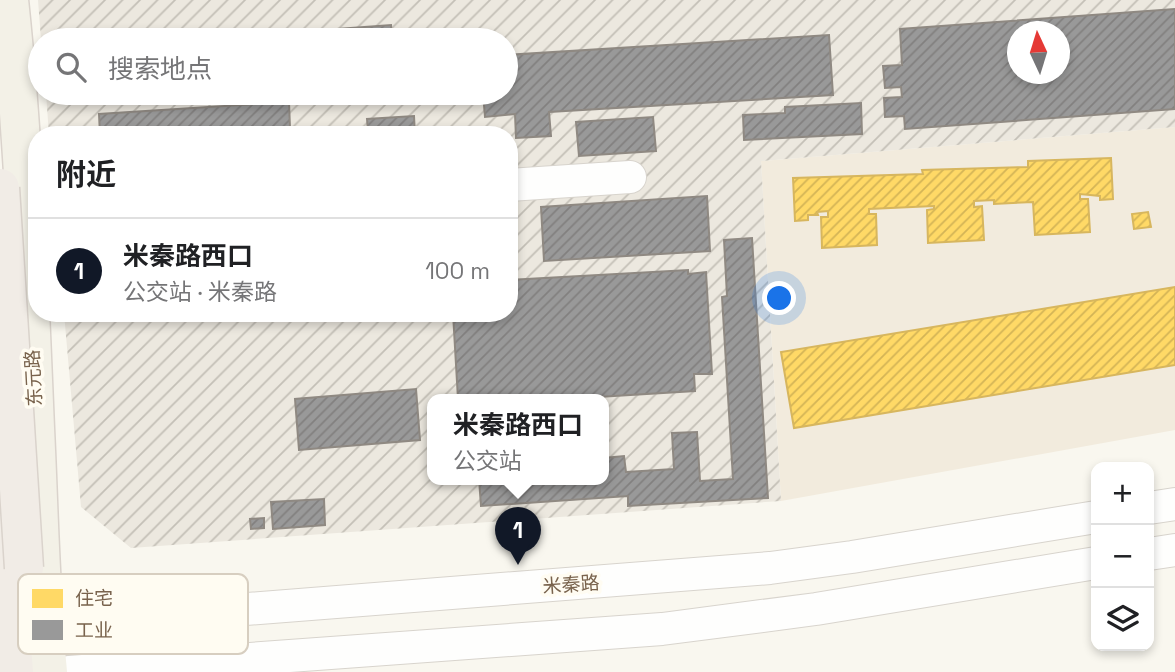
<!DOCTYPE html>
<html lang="zh">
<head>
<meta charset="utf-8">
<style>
	:root { --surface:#fff; --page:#f6f6f6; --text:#202124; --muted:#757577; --line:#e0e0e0; --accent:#111827 }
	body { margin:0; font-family:"Space Grotesk","Noto Sans SC",sans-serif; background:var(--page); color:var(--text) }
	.controls { position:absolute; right:21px; bottom:21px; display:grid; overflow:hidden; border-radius:14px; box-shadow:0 4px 10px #0003 }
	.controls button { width:63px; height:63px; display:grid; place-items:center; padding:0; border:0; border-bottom:2px solid var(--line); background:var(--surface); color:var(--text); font:35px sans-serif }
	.compass { position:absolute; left:1007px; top:21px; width:63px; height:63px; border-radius:50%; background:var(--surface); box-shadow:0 4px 10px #0003; rotate:356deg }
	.you { position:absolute; left:780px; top:299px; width:24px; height:24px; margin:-18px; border:5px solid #fff; border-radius:50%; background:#1a73e8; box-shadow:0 0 0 10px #1a73e833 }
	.badge { display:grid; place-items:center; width:46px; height:46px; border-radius:50%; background:var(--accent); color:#fff; font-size:23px; font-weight:700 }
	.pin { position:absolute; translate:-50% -58px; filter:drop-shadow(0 2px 4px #0008) }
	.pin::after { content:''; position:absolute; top:37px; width:24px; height:21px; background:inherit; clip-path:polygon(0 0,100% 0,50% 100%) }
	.popup { position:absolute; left:427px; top:394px; width:182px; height:91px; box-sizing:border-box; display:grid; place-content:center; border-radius:14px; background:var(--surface); filter:drop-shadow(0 2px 5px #0005); font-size:23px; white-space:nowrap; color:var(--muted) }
	.popup b { font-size:26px; color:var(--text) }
	.popup::after { content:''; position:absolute; left:50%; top:100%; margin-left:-14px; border:14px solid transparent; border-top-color:var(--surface) }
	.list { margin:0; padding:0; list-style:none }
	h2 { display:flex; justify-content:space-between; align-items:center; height:91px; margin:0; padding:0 28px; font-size:30px }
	h2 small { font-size:23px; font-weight:400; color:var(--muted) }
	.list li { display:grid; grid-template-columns:46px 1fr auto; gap:21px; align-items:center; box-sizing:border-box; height:105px; padding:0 28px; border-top:2px solid var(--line) }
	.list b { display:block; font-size:26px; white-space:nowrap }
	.list p { margin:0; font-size:23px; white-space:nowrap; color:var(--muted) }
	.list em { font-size:23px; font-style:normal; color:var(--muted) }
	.icon { flex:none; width:38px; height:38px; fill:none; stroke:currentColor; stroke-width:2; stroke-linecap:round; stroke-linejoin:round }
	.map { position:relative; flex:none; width:1175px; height:672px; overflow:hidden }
	.search { position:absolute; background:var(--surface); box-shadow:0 4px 10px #0003; left:28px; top:28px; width:490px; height:77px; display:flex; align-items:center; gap:18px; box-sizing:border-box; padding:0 24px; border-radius:38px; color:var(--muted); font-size:26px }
	.panel { position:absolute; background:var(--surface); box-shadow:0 4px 10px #0003; left:28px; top:126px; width:490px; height:196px; border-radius:28px }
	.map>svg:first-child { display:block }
</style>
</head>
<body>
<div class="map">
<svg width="1175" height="672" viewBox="0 0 1175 672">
	<defs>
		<pattern id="industrial-furrows" width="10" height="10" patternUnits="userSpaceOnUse" patternTransform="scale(1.75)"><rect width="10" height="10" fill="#ece8df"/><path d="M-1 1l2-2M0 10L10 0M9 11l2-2" fill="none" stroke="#c4c0b7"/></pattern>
		<pattern id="homes-hatch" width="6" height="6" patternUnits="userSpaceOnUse" patternTransform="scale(1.75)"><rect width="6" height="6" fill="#ffd966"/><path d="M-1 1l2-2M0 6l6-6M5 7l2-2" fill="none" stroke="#d3b456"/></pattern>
		<pattern id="industry-hatch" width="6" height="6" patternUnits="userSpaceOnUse" patternTransform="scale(1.75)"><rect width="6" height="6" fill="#999"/><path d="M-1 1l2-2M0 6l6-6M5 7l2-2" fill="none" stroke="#82807f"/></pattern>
	</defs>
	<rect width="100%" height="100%" fill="#f9f7ef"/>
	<polygon fill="#f2ebdd" points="1175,127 1175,430 781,501 761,161"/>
	<path fill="url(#industrial-furrows)" fill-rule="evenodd" d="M38,0H1175V127L761,161L781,501L131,548L81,507L64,313H509V135H49L46,93H506V40H41ZM1018,32H1060V74H1018ZM432,399H604V479H432Z"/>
	<g fill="url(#homes-hatch)" stroke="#d7b65e" stroke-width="2">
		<polygon points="1111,158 1113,199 1100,200 1100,196 1080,194 1080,199 1088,199 1090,232 1035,235 1033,202 994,204 994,200 974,201 974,207 982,206 984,240 928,243 927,210 934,209 934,206 869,209 869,214 876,214 877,245 822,248 821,217 828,217 828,211 817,212 818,215 808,215 808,220 795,221 793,178 923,174 922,170 1028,167 1028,161"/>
		<polygon points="1148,212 1151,227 1134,229 1132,214"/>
		<polygon points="1175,287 1175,365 794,428 781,352"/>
	</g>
	<g fill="url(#industry-hatch)" stroke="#8f8982" stroke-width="2" fill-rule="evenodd">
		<path d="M1175,9V109L905,129L904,116L885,117L884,98L902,97L901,87L885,88L883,66L902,65L900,29ZM1018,32H1060V74H1018Z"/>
		<polygon points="391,25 392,40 184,40"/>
		<polygon points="155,34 156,40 70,40"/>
		<polygon points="829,35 833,95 549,112 551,136 516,138 515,114 485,117 483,93 506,93 506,55"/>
		<polygon points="289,102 290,128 313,127 314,134 368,131 367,119 414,116 415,135 100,135 99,114"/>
		<polygon points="861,103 862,134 744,140 743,115 785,113 785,107"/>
		<polygon points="653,117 656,151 579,156 576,122"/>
		<polygon points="707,196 710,251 544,261 541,207"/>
		<polygon points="752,238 768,498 628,506 628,496 481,506 479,479 604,479 604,458 624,456 626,472 674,469 672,433 697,432 700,481 733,479 722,297 727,296 724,240"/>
		<polygon points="688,270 688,274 706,272 712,374 694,374 695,391 565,399 458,399 453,313 509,313 509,280"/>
		<polygon points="416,389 420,440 299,450 295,399"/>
		<polygon points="324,499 325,525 273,529 271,502"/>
		<polygon points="264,518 264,528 251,529 250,519"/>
	</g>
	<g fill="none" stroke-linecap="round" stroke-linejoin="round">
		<g stroke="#d8d4cd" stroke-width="34">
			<g id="minor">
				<polyline points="509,185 630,177"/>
				<polyline points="1149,508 1175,504"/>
				<polyline points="1149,554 1175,550"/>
				<polyline points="43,625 770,568 852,557 1096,517"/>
				<polyline points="69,672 662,629 816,609 1096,563"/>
			</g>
		</g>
		<g stroke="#dad3cc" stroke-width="41">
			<path id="major" d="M9,0C24,142 29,286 35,428C39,510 40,591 48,672"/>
		</g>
		<g stroke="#dad3cc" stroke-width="41">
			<polyline id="highway" points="2,521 14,672"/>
		</g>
		<use href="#minor" stroke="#fefefd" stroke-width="32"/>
		<use href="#major" stroke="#f3f1e7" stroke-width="38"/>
		<use href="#highway" stroke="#f1ece6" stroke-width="38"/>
		<g stroke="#dad3cc" stroke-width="41" stroke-linecap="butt">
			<polyline id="highway-bridge" points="0,188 24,568"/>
		</g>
		<use href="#highway-bridge" stroke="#f1ece6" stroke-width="38"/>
	</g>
	<g text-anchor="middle" stroke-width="7" stroke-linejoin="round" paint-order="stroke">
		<g font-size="19" fill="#79634d" stroke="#fffcf2">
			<text transform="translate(33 378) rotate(-93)" y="7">东元路</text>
			<text transform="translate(571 584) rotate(-4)" y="7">米秦路</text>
		</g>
	</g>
	<rect x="18" y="574" width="230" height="80" rx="10" fill="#fffcf2" stroke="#d7cec0" stroke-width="2"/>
	<rect x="32" y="589" width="31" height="19" fill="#ffd966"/>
	<rect x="32" y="620" width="31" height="20" fill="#999"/>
	<g font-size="19" fill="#79634d">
		<text x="75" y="605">住宅</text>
		<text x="75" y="637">工业</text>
	</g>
</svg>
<div class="controls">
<button>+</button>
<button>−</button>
<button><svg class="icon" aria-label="layers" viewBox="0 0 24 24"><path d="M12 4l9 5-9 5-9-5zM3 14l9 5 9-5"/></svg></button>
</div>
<svg class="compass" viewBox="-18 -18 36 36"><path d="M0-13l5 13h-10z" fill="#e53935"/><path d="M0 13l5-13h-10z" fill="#757577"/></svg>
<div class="you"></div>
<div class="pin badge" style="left:518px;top:565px">1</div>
<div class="popup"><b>米秦路西口</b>公交站</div>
<div class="search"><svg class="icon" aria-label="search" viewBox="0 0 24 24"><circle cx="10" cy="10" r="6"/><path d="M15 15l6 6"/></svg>搜索地点</div>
<section class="panel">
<h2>附近<small></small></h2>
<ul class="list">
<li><span class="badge">1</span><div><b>米秦路西口</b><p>公交站 · 米秦路</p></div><em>100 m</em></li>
</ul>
</section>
</div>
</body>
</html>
